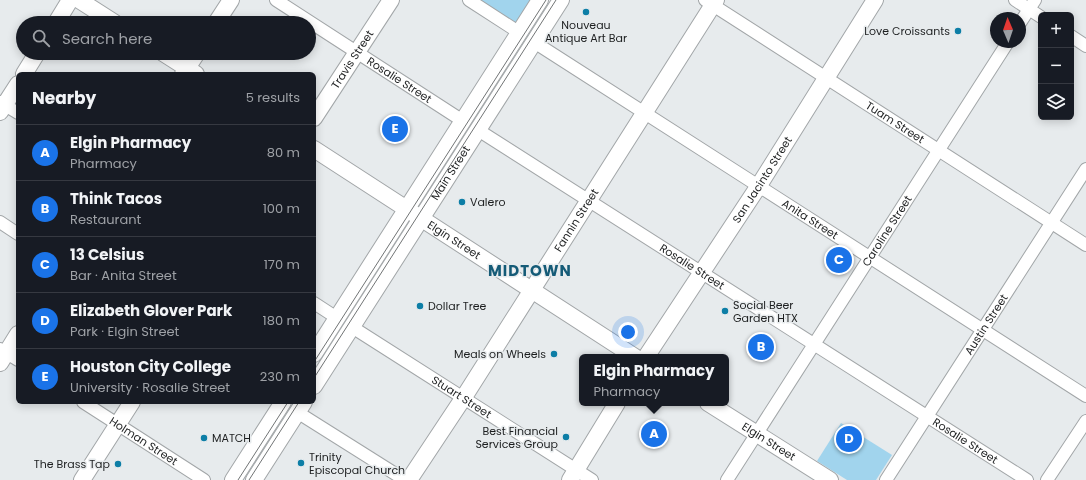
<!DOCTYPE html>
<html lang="en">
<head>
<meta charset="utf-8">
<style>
	:root { --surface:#171b24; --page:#20242c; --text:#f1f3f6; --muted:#9ea1a6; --line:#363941; --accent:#1a73e8 }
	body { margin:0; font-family:Poppins,sans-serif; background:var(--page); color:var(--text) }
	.controls { position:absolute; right:12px; top:12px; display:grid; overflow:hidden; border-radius:6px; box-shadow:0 2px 10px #0003 }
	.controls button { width:36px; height:36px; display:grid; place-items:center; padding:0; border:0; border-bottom:1px solid var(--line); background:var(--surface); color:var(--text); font:20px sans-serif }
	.compass { position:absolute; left:990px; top:12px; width:36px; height:36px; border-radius:50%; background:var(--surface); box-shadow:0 2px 10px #0003; rotate:358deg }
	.you { position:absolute; left:628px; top:332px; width:14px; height:14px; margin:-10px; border:3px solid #fff; border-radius:50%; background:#1a73e8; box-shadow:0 0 0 6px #1a73e833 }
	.badge { display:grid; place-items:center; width:26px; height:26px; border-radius:50%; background:var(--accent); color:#fff; font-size:13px; font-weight:700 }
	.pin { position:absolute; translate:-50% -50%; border:2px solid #fff; box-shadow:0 1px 4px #0006 }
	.popup { position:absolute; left:579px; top:354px; width:150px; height:52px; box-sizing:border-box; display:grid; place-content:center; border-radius:6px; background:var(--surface); filter:drop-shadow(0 1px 3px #0005); font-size:13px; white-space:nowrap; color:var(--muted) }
	.popup b { font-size:15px; color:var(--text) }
	.popup::after { content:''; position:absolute; left:50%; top:100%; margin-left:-8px; border:8px solid transparent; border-top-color:var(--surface) }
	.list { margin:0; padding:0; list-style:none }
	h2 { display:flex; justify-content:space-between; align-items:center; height:52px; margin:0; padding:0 16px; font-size:17px }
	h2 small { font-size:13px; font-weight:400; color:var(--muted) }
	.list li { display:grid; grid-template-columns:26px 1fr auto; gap:12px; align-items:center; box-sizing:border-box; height:56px; padding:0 16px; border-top:1px solid var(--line) }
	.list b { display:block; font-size:15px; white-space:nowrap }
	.list p { margin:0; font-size:13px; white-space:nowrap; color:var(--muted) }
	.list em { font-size:13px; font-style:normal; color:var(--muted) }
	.icon { flex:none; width:22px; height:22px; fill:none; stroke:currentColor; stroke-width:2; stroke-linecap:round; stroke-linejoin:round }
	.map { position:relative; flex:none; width:1086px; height:480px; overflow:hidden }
	.search { position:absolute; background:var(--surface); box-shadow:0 2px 10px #0003; left:16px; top:16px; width:300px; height:44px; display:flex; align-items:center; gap:10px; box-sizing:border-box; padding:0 14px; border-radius:22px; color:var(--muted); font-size:15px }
	.panel { position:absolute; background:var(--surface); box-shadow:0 2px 10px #0003; left:16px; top:72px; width:300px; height:332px; border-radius:6px }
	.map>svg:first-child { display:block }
</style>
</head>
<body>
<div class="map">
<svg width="1086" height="480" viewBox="0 0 1086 480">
	<rect width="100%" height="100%" fill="#e7ebed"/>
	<g fill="#a1d4ed">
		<polygon points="475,0 538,0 517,24"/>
		<polygon points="841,423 892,455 876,480 847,480 817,461"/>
	</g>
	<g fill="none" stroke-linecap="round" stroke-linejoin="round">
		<g stroke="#a2a6a8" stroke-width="14">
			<g id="minor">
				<path id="s1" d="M276,0L463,121"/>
				<polyline points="469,0 520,33"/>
				<path id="s2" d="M705,0L1086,245"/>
				<polyline points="1015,0 1041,17"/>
				<polyline points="1020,23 1035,0"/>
				<polyline points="1071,36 1086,46"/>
				<path id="s3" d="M534,42L1086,396"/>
				<polyline points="0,102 18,113"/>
				<path id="s4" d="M478,130L1027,480"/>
				<polyline points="0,222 18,234"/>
				<polyline points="314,303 337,318"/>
				<path id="s5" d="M352,327L592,480"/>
				<polyline points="0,349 18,360"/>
				<path id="s6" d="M83,402L204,480"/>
				<polyline points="297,412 405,480"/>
				<path id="s7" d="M727,480L1008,42"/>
				<path id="s8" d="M886,480L1086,169"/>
				<polyline points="1047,480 1086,421"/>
			</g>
		</g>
		<g stroke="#a2a6a8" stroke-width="18">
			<g id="major">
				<polyline points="79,0 115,23"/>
				<polyline points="56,23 70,0"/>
				<polyline points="216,23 231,0"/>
				<polyline points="163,53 196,74"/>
				<polyline points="24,74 37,53"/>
				<polyline points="183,74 197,53"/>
				<polyline points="0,112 18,84"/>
				<path id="s9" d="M314,118L391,0"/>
				<path id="s10" d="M314,149L635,357"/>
				<polyline points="314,354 540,0"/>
				<path id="s11" d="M646,357L758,187L875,0"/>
				<polyline points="0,363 18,334"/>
				<path id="s12" d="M314,386L561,0"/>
				<path id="s13" d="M708,403L830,480"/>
				<polyline points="82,480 132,402"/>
				<polyline points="233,480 283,402"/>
				<polyline points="254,480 304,402"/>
				<path id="s14" d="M409,480L464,397L716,0"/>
				<polyline points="570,480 617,403"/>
			</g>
		</g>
		<use href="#minor" stroke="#fff" stroke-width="12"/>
		<use href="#major" stroke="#fff" stroke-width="16"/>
		<g stroke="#717475" stroke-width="1">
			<polyline points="314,362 546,0"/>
			<polyline points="314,378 556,0"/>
			<polyline points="238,480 288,402"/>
			<polyline points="249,480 299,402"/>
		</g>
	</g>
	<g fill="#0d7ea6" stroke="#e7ebed" stroke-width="1.5">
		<circle cx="586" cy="12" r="4"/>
		<circle cx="958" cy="31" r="4"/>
		<circle cx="462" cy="202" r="4"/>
		<circle cx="420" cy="306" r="4"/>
		<circle cx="725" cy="311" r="4"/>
		<circle cx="554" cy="354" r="4"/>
		<circle cx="566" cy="437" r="4"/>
		<circle cx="204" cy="438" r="4"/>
		<circle cx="301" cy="463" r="4"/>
		<circle cx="118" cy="464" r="4"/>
	</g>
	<g text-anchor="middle" stroke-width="3" stroke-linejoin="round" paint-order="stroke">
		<g font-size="11" fill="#1d1f20" stroke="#e7ebed" text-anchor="start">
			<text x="586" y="29" text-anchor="middle">Nouveau<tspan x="586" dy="13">Antique Art Bar</tspan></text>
			<text x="950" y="35" text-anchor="end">Love Croissants</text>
			<text x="470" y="206">Valero</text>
			<text x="733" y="309">Social Beer<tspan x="733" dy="13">Garden HTX</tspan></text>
			<text x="428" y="310">Dollar Tree</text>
			<text x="546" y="358" text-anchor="end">Meals on Wheels</text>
			<text x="558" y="435" text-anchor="end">Best Financial<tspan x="558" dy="13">Services Group</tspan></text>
			<text x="212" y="442">MATCH</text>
			<text x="309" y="461">Trinity<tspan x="309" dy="13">Episcopal Church</tspan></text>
			<text x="110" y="468" text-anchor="end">The Brass Tap</text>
		</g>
		<g font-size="11" fill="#1d1f20" stroke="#e7ebed">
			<text dy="4" stroke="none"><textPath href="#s9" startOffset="70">Travis Street</textPath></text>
			<text dy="4" stroke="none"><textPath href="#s1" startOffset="147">Rosalie Street</textPath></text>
			<text dy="4" stroke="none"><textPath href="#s2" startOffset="226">Tuam Street</textPath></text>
			<text dy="4" stroke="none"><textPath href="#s12" startOffset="253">Main Street</textPath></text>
			<text dy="4" stroke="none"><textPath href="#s11" startOffset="212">San Jacinto Street</textPath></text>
			<text dy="4" stroke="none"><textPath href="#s14" startOffset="309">Fannin Street</textPath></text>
			<text dy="4" stroke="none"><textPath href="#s3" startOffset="328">Anita Street</textPath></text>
			<text dy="4" stroke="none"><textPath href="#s7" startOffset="296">Caroline Street</textPath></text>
			<text dy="4" stroke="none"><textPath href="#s10" startOffset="167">Elgin Street</textPath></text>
			<text dy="4" stroke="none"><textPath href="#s4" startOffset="254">Rosalie Street</textPath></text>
			<text dy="4" stroke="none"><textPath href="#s8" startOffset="185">Austin Street</textPath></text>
			<text dy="4" stroke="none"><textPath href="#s5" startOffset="130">Stuart Street</textPath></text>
			<text dy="4" stroke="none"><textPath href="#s6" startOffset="72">Holman Street</textPath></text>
			<text dy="4" stroke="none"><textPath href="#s4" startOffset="578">Rosalie Street</textPath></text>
			<text dy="4" stroke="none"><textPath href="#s13" startOffset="72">Elgin Street</textPath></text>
		</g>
		<g font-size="15" font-weight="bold" letter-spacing="1" fill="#155b77" stroke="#e7ebed">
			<text x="530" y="276">MIDTOWN</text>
		</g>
	</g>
</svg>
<div class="controls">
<button>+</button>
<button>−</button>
<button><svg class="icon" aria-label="layers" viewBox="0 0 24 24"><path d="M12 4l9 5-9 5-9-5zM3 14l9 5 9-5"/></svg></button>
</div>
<svg class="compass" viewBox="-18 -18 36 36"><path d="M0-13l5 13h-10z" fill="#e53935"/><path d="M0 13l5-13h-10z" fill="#9ea1a6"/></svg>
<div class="you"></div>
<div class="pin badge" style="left:654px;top:434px">A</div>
<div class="popup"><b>Elgin Pharmacy</b>Pharmacy</div>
<div class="pin badge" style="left:761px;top:347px">B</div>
<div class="pin badge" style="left:839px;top:260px">C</div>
<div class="pin badge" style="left:849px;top:439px">D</div>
<div class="pin badge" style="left:395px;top:129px">E</div>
<div class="search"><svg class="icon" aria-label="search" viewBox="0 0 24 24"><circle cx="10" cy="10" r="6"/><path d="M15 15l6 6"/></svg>Search here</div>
<section class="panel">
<h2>Nearby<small>5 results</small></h2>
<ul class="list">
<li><span class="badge">A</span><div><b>Elgin Pharmacy</b><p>Pharmacy</p></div><em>80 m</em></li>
<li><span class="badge">B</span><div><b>Think Tacos</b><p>Restaurant</p></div><em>100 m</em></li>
<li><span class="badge">C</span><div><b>13 Celsius</b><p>Bar · Anita Street</p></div><em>170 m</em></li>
<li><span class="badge">D</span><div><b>Elizabeth Glover Park</b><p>Park · Elgin Street</p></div><em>180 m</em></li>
<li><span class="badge">E</span><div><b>Houston City College</b><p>University · Rosalie Street</p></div><em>230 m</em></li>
</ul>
</section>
</div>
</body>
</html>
